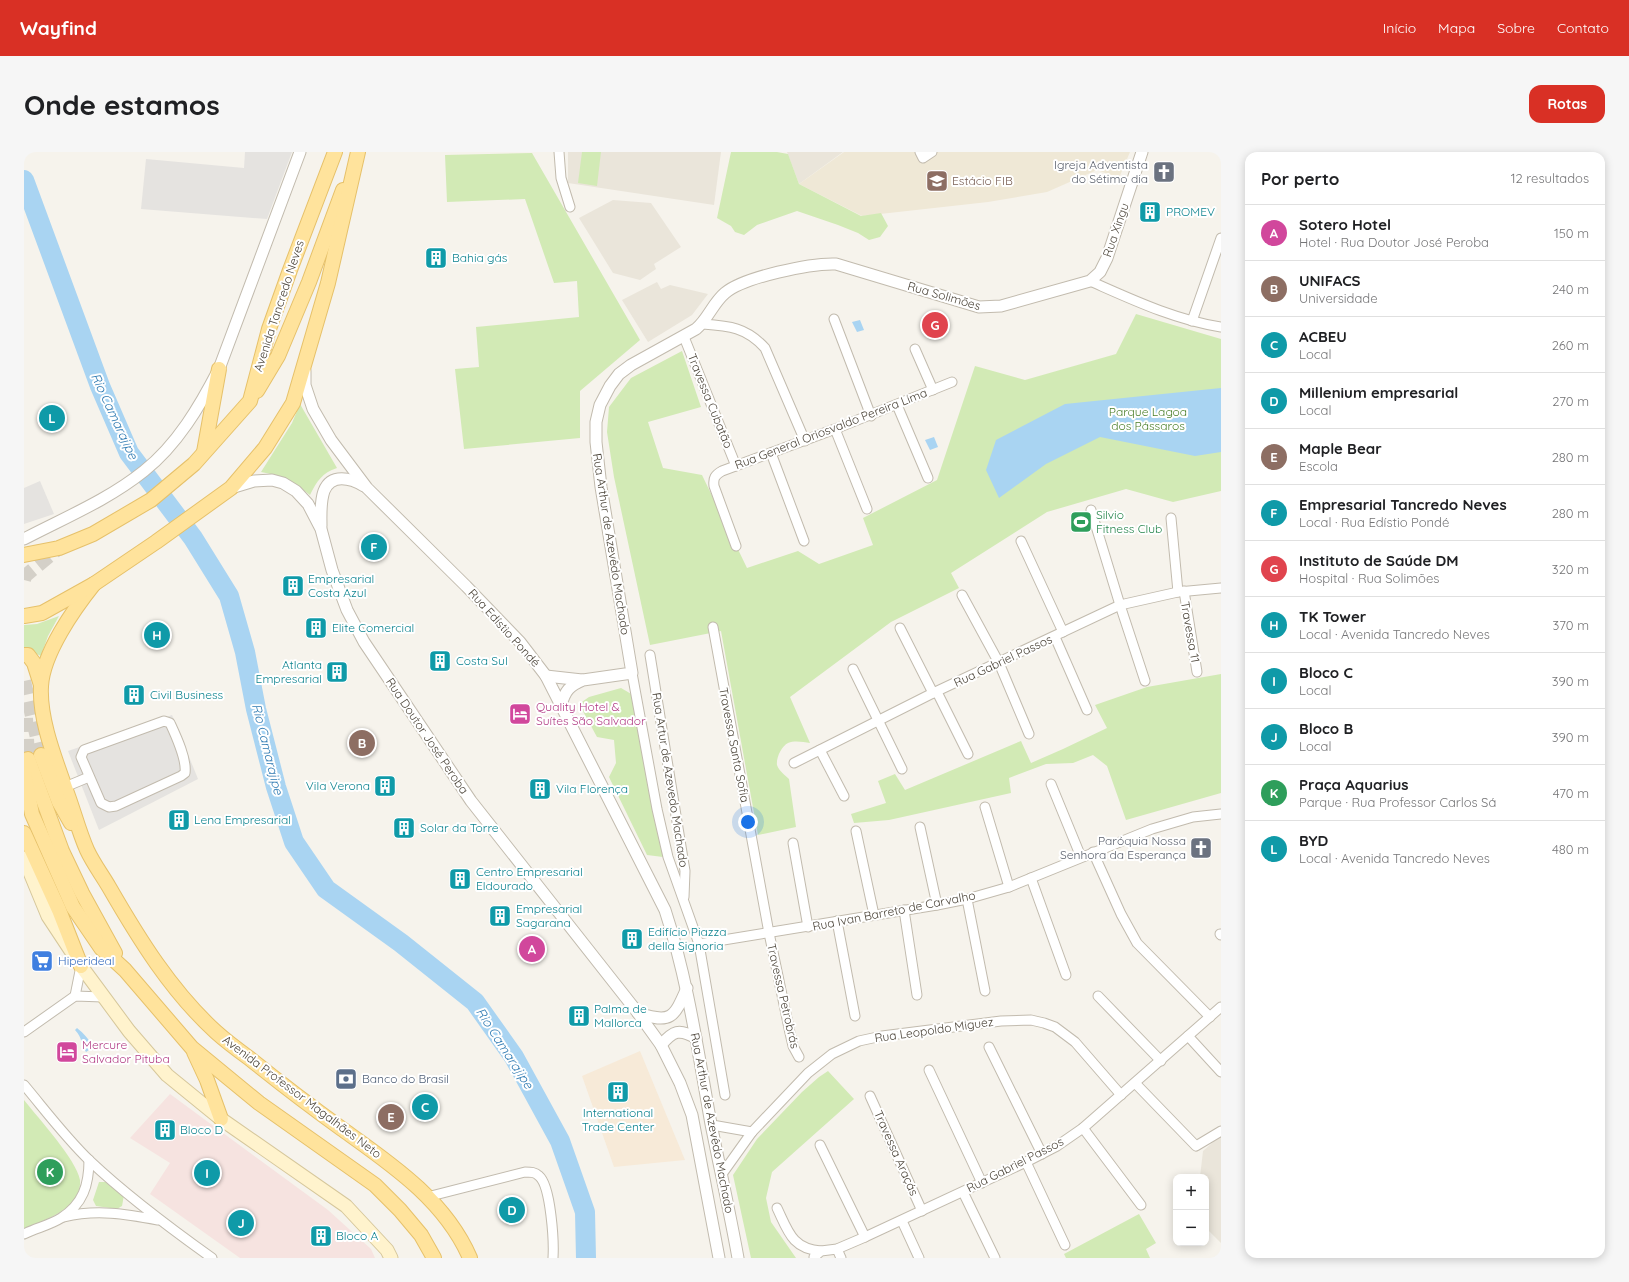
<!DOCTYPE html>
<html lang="pt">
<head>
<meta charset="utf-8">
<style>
	:root { --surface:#fff; --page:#f6f6f6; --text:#202124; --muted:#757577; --line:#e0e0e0; --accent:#d93025 }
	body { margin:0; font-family:Quicksand,sans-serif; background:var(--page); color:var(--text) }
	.controls { position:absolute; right:12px; bottom:12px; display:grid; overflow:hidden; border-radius:8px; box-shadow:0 2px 10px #0003 }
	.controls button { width:36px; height:36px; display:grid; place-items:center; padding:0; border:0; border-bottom:1px solid var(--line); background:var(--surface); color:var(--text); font:20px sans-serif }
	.you { position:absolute; left:724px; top:670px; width:14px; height:14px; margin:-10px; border:3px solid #fff; border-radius:50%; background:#1a73e8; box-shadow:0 0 0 6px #1a73e833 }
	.badge { display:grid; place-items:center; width:26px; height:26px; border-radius:50%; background:var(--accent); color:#fff; font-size:13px; font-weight:700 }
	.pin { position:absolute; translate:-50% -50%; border:2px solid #fff; box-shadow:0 1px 4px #0006 }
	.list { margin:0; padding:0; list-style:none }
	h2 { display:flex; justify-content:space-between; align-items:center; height:52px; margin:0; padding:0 16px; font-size:17px }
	h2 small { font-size:13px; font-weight:400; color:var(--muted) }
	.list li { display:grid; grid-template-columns:26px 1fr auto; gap:12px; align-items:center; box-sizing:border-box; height:56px; padding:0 16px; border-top:1px solid var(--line) }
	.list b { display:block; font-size:15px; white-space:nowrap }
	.list p { margin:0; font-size:13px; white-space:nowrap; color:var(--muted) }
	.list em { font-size:13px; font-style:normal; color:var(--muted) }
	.map { position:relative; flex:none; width:1197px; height:1106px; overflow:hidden; border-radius:12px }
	header { display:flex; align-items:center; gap:24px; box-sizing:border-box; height:56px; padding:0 20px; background:var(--accent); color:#fff }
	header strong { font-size:19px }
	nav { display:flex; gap:22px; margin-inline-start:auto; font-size:14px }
	.intro { display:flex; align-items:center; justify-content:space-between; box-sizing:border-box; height:96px; padding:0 24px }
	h1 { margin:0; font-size:28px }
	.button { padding:10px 18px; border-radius:12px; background:var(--accent); color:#fff; font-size:14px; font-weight:700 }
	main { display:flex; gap:24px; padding:0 24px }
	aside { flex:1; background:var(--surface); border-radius:12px; box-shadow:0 2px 10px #0003 }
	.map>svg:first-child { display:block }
</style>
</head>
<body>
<header>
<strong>Wayfind</strong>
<nav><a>Início</a><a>Mapa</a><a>Sobre</a><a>Contato</a></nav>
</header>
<div class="intro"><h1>Onde estamos</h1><a class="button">Rotas</a></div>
<main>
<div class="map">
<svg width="1197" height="1106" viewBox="0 0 1197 1106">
	<rect width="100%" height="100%" fill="#f6f3ec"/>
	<g fill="#eae5da">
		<polygon points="544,0 697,0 690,53 544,31"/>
		<polygon points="763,0 819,0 775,32"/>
		<polygon points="589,48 627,51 657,95 630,112 632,117 616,128 589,121 555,66"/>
		<polygon points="633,130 637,137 646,133 684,142 668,163 624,190 598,148"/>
		<polygon points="1197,983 1197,1091 1182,1076 1182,1025 1176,1025 1179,999"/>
	</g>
	<polygon fill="#f7ead8" points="616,899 661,1008 590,1015 558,924"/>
	<polygon fill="#efe8d6" points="820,0 1106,0 1095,26 1073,18 1023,40 964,50 838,64 775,32"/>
	<polygon fill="#f6e3e0" points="146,942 304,1058 347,1097 351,1106 216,1106 126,1042 146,1011 106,986"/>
	<g fill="#d2eab5">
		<polygon points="558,0 577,0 573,34 554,31"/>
		<polygon points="707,0 753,0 764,2 775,32 837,64 857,61 864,74 856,85 845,88 834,81 814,73 773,59 733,73 720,83 711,80 707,74 693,66"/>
		<polygon points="508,1 616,188 556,239 556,286 440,297 431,217 455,215 452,175 555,165 553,129 530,131 501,47 423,50 421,3"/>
		<path d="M1112,162L1197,187V339L1149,350L1102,337L1023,360L927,421L935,436L867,470L766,545L786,591C779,590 771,588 764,591C758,594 752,605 753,613C755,619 761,623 765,627L772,675L734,683L697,479L626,493L590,325L583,280L585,255L607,226L658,199L677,255L624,270L639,316L678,323L723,416L774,399L795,412L849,393L839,366L913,328L951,214L1001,228L1092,202Z"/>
		<path d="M276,252L313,316C298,321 293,329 286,343C269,330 258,324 237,320L268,271Z"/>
		<polygon points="35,464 24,484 17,504 0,496 0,473 13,472"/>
		<polygon points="1197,522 1197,641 1102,668 1083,614 1069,603 1049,611 1022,612 985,626 987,641 865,668 830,671 827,662 862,651 854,629 871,622 881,638 997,589 1007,611 1039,597 1083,576 1071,553 1123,535"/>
		<polygon points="597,536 609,543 639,705 623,703 585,625 592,611 590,588 573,585 555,552 565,545"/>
		<polygon points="804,919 830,947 748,1020 742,1046 747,1070 772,1106 727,1106 709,1023 733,987 778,940 795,925"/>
		<path d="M0,948C15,967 52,1007 56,1028C57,1037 52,1048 46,1053C33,1064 15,1070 0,1078Z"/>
		<polygon points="75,1030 84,1030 100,1043 98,1054 93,1057 72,1054 69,1048"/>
		<polygon points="1115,1062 1132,1091 1122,1097 1126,1106 1042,1106 1040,1102"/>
	</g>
	<g fill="#e5e3e0">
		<polygon points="221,0 268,0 243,67 117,57 122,7 220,16"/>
		<polygon points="16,329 30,362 0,372 0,336"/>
		<polygon points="148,563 174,627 75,678 44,599"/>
	</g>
	<g fill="#a9d4f2">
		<polygon points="836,168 840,178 833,180 828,170"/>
		<polygon points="1197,236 1197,300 1171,304 1076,285 1022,312 975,346 962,318 972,288 1041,252"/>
		<polygon points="910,285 914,295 906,298 901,288"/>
		<path d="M53,876C59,881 67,888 68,896L62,900C56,892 59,886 51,878Z"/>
	</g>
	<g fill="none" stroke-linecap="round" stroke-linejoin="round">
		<polyline stroke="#a9d4f2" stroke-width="20" points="0,28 76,234 105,301 169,386 205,444 221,500 232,557 252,635 270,690 302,737 377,791 451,850 490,905 536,989 561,1060 562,1106"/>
		<g stroke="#d4d0c8" stroke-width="14" stroke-dasharray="14 7" stroke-linecap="butt">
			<polyline points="0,428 1,424 35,396"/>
			<polyline points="0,529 17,603"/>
			<polyline points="2,566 4,607"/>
		</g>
		<g stroke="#c2bbae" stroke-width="11">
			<g id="minor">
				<polyline points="535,0 537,26 546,55"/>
				<polyline points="896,0 899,6 908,0"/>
				<path d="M1066,129C1107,147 1151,168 1197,175"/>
				<polyline points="810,167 847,264"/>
				<polyline points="1168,169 1197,86"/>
				<path d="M678,172C705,174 722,175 741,196L781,289"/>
				<polyline points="660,185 712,314"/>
				<polyline points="891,197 909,238"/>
				<polyline points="873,253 904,326"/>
				<polyline points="811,277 843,357"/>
				<polyline points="747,301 780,389"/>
				<polyline points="1067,358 1096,453 1121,529"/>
				<polyline points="1147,366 1154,440"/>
				<polyline points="997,389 1039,480"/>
				<path d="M712,394L690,334C689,326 691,323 698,319L811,277L928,230"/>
				<polyline points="1160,439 1173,520"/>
				<polyline points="938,443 975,511 1005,582"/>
				<polyline points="689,475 745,781 766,881 769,894 775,905"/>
				<polyline points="876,476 909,541"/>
				<polyline points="1031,485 1063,558"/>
				<polyline points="626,503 661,719 660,745"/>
				<polyline points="829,517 878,617"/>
				<polyline points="608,521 633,657 644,705 675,792 701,943"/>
				<polyline points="913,540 944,602"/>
				<path d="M140,569L146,571C152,584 163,607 161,621L157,624L92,654L85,655L77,651L57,605L60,598Z"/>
				<polyline points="796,598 820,644"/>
				<polyline points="770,611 909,541 1096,453 1154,440 1197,436"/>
				<polyline points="1027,632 1057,705"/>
				<polyline points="41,635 65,625"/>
				<polyline points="961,655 985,735"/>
				<polyline points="896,675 913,753"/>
				<polyline points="832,679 850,763"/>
				<polyline points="769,691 784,775"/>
				<polyline points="1069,700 1097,762 1113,791 1186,865"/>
				<polyline points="1007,726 1042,823"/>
				<polyline points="943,747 961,839"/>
				<polyline points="880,758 893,843"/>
				<polyline points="813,769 831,864"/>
				<polyline points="1196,782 1197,783"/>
				<polyline points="675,792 913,753 943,747 985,735 1128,677 1169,665 1197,662"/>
				<polyline points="51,844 57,814"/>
				<polyline points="1074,844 1137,909"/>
				<polyline points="0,880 51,844 79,845"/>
				<polyline points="1164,884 1197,920"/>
				<polyline points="965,895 1018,1002"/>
				<polyline points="905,918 958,1031"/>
				<polyline points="1111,931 1172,994 1197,979"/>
				<path d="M0,933C21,958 42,986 66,1009C104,1045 146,1076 188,1106"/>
				<polyline points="846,944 898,1059"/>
				<polyline points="688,973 728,980"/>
				<polyline points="1059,976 1117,1053"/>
				<polyline points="796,993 841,1085"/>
				<polyline points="1002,1010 1041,1093"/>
				<polyline points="698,1022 728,980 784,921 808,902 835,889 858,884 977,869 1007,868 1020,871 1031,875 1051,890 1097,943"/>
				<polyline points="939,1040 971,1106"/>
				<path d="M403,1045L501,1020C507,1020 511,1020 515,1024C527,1034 530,1090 529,1106"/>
				<path d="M753,1056C764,1079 768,1097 797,1099"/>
				<path d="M40,1065C72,1057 102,1062 134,1068"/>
				<polyline points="878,1069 895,1106"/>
				<path d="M0,1082C12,1076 26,1073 37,1066C59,1052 65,1033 65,1008"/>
				<polyline points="813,1097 817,1106"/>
				<polyline points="790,1105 797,1099 813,1097 841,1085 1002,1010 1033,994 1059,976 1197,855"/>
			</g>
		</g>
		<g stroke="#c2bbae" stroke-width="13">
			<g id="tertiary">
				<path d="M281,219V233L289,257L307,288L343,336L442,434L496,490L522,524L641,758C664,828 674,900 687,972C696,1017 706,1061 714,1106"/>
				<polyline points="207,336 230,329 248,328 259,331 272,339 284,352 297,377 308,418 323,458 340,490 447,649 614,861 637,893 656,931 668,963 695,1106"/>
				<path d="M297,374C297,363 296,350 300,339C307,321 327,326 340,334"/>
				<path d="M0,387C40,366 84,348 120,319C153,293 176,254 195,217L276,0"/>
				<polyline points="522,524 558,528"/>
				<path d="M537,553C541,539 545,534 559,528L608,521L577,335L572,290V270L576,253L586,234L595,222L607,213L672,177C684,167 689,151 701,141C720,125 787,111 812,112L955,155L977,154L1066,129L1076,120L1083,106L1118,0"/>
				<path d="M614,861C647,872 650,866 663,836"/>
				<path d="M637,893C649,879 655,876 672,886"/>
			</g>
		</g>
		<g stroke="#d6c79b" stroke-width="15">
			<polyline id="secondary" points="0,706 24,764 57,814 105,879 143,923 197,967 322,1054 363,1098 367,1106"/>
		</g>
		<g stroke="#e6c16a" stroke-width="16">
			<g id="primary">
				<polyline points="233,239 254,204 285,130 319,38"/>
				<polyline points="180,300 195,217"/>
				<polyline points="0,403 35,396 69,382 127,348 170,312 226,249 245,177 266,118 311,0"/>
				<path d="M70,432C50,457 19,501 17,534C15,568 32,609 43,641C50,660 55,680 63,698C69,711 78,723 85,735C115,787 147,839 192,880C202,889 214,898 225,906C256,931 286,954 318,977C367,1012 421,1048 446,1106"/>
				<polyline points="0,464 18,461 70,432 132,390 207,336 241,296 269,251 304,131 334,0"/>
				<polyline points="0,503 4,503 10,511 17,533"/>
				<polyline points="17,603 35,650 47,671"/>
				<polyline points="4,607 38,699 58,741 91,801"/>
				<polyline points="0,621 8,662 49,755 77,796 101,818 168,896 235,951 351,1033 376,1058 397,1083 410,1106"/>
				<polyline points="0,681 35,758 57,814"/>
				<polyline points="170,900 183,928 197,967"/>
			</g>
		</g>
		<use href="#minor" stroke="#fff" stroke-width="9"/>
		<use href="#tertiary" stroke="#fff" stroke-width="11"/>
		<use href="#secondary" stroke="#fff3cd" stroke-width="13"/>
		<use href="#primary" stroke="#ffe39c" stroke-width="14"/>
	</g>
	<defs>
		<g id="church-square" transform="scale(1.15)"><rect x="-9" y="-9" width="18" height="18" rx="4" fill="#6b7280" stroke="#fff"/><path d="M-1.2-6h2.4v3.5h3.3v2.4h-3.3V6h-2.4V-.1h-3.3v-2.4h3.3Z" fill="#fff"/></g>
		<g id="university-square" transform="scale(1.15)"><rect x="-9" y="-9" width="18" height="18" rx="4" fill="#8d6e63" stroke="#fff"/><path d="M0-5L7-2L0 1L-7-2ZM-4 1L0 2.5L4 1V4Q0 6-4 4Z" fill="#fff"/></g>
		<g id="building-square" transform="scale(1.15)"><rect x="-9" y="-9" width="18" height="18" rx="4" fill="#0f9aa8" stroke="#fff"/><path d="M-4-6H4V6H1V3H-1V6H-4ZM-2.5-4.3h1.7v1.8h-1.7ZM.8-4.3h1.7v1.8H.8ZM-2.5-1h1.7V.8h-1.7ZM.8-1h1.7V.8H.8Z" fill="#fff"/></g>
		<g id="stadium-square" transform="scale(1.15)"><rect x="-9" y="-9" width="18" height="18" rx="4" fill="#2e9e5b" stroke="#fff"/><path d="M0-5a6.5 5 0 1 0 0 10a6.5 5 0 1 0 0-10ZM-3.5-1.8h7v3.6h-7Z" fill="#fff"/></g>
		<g id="hotel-square" transform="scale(1.15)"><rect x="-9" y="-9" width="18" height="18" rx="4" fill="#d1479c" stroke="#fff"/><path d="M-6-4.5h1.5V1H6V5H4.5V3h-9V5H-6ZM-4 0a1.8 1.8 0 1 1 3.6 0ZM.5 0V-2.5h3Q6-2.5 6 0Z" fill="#fff"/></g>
		<g id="supermarket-square" transform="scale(1.15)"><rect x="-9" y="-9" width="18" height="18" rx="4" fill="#3f7fe0" stroke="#fff"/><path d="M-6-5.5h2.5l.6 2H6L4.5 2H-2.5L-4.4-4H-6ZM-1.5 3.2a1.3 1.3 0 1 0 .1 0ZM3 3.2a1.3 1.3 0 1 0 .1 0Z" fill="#fff"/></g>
		<g id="bank-square" transform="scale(1.15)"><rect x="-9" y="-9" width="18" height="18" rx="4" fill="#5c6f8a" stroke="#fff"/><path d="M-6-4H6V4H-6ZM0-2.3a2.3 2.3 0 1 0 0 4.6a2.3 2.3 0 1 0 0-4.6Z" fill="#fff"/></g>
	</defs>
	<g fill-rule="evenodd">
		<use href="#church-square" x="1140" y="20"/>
		<use href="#university-square" x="913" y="29"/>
		<use href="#building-square" x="1126" y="60"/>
		<use href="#building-square" x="412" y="106"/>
		<use href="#stadium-square" x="1057" y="370"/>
		<use href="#building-square" x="269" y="434"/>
		<use href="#building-square" x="292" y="476"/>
		<use href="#building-square" x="416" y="509"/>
		<use href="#building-square" x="313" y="520"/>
		<use href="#building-square" x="110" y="543"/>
		<use href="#hotel-square" x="496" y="562"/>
		<use href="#building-square" x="361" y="634"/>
		<use href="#building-square" x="516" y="637"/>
		<use href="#building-square" x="155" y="668"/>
		<use href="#building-square" x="380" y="676"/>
		<use href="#church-square" x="1177" y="696"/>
		<use href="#building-square" x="436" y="727"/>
		<use href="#building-square" x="476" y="764"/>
		<use href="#building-square" x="608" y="787"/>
		<use href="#supermarket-square" x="18" y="809"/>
		<use href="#building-square" x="555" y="864"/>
		<use href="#hotel-square" x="43" y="900"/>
		<use href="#bank-square" x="322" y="927"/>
		<use href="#building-square" x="594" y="940"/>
		<use href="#building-square" x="141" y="978"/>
		<use href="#building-square" x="297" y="1084"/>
	</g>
	<g text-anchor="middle" stroke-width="4" stroke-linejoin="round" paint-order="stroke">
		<g font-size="12" fill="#5b616d" stroke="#fff" text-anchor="end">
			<text x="1124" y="17">Igreja Adventista<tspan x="1124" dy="14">do Sétimo dia</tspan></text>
			<text x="1162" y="693">Paróquia Nossa<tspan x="1162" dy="14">Senhora da Esperança</tspan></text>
		</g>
		<g font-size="12" fill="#785e54" stroke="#fff" text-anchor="start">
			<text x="928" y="33">Estácio FIB</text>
		</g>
		<g font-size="12" fill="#0d838f" stroke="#fff" text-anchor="start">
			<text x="1142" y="64">PROMEV</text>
			<text x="428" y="110">Bahia gás</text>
			<text x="284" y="431">Empresarial<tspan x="284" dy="14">Costa Azul</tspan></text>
			<text x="308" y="480">Elite Comercial</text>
			<text x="432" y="513">Costa Sul</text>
			<text x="298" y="517" text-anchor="end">Atlanta<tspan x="298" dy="14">Empresarial</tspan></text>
			<text x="126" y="547">Civil Business</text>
			<text x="346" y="638" text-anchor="end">Vila Verona</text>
			<text x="532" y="641">Vila Florença</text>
			<text x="170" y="672">Lena Empresarial</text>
			<text x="396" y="680">Solar da Torre</text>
			<text x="452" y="724">Centro Empresarial<tspan x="452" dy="14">Eldourado</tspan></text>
			<text x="492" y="761">Empresarial<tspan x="492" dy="14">Sagarana</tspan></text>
			<text x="624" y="784">Edifício Piazza<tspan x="624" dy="14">della Signoria</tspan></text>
			<text x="570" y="861">Palma de<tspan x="570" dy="14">Mallorca</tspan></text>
			<text x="594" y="965" text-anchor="middle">International<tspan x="594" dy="14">Trade Center</tspan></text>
			<text x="156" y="982">Bloco D</text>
			<text x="312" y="1088">Bloco A</text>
		</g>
		<g font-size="12" fill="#4b4439" stroke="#fff">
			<text transform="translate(1092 78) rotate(-71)" y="4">Rua Xingu</text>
			<text transform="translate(920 144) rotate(16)" y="4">Rua Solimões</text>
			<text transform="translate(255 154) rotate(-72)" y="4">Avenida Tancredo Neves</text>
			<text transform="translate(686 249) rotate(68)" y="4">Travessa Cubatão</text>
			<text transform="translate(807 277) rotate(-21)" y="4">Rua General Oriosvaldo Pereira Lima</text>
			<text transform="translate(587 392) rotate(81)" y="4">Rua Arthur de Azevêdo Machado</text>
			<text transform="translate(480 476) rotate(48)" y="4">Rua Edístio Pondé</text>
			<text transform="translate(1166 480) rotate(80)" y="4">Travessa 11</text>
			<text transform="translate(979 509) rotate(-25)" y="4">Rua Gabriel Passos</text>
			<text transform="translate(403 584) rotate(56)" y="4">Rua Doutor José Peroba</text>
			<text transform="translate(710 593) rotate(79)" y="4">Travessa Santa Sofia</text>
			<text transform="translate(646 628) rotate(81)" y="4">Rua Artur de Azevedo Machado</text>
			<text transform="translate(870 759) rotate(-11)" y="4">Rua Ivan Barreto de Carvalho</text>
			<text transform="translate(759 844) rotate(77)" y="4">Travessa Petrobrás</text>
			<text transform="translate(910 878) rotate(-8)" y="4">Rua Leopoldo Miguez</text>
			<text transform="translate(278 945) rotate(37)" y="4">Avenida Professor Magalhães Neto</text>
			<text transform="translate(688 971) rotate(79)" y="4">Rua Arthur de Azevêdo Machado</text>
			<text transform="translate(872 1001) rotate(66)" y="4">Travessa Araçás</text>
			<text transform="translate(991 1013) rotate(-27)" y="4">Rua Gabriel Passos</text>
		</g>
		<g font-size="12" fill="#4a7f2a" stroke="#fff">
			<text x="1124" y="264">Parque Lagoa<tspan x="1124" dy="14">dos Pássaros</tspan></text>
		</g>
		<g font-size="12" fill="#27864d" stroke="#fff" text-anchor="start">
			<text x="1072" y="367">Silvio<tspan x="1072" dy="14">Fitness Club</tspan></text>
		</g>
		<g font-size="12" fill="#b23c85" stroke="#fff" text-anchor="start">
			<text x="512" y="559">Quality Hotel &amp;<tspan x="512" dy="14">Suítes São Salvador</tspan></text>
			<text x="58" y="897">Mercure<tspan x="58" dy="14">Salvador Pituba</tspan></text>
		</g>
		<g font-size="12" fill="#366cbe" stroke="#fff" text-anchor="start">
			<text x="34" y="813">Hiperideal</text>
		</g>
		<g font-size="12" fill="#4e5e75" stroke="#fff" text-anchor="start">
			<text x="338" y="931">Banco do Brasil</text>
		</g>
		<g font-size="13" font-style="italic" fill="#2e7ab2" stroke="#fff">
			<text transform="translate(91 264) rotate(65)" y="5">Rio Camarajipe</text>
			<text transform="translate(244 597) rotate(76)" y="5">Rio Camarajipe</text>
			<text transform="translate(481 896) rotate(57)" y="5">Rio Camarajipe</text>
		</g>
	</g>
</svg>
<div class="controls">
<button>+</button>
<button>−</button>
</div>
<div class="you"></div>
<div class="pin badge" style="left:508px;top:797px;background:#d1479c">A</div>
<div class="pin badge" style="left:338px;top:591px;background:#8d6e63">B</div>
<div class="pin badge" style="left:401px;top:955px;background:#0f9aa8">C</div>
<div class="pin badge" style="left:488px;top:1058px;background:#0f9aa8">D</div>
<div class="pin badge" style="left:367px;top:965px;background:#8d6e63">E</div>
<div class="pin badge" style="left:350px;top:395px;background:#0f9aa8">F</div>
<div class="pin badge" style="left:911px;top:173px;background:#e0444e">G</div>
<div class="pin badge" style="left:133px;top:483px;background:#0f9aa8">H</div>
<div class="pin badge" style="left:183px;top:1021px;background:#0f9aa8">I</div>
<div class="pin badge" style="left:217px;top:1071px;background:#0f9aa8">J</div>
<div class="pin badge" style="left:26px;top:1020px;background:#2e9e5b">K</div>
<div class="pin badge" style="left:28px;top:266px;background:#0f9aa8">L</div>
</div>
<aside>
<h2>Por perto<small>12 resultados</small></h2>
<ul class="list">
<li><span class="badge" style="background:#d1479c">A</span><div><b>Sotero Hotel</b><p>Hotel · Rua Doutor José Peroba</p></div><em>150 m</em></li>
<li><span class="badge" style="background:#8d6e63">B</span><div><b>UNIFACS</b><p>Universidade</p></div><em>240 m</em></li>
<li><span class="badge" style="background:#0f9aa8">C</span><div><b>ACBEU</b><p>Local</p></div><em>260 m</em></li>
<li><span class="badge" style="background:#0f9aa8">D</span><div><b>Millenium empresarial</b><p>Local</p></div><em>270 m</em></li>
<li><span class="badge" style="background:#8d6e63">E</span><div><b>Maple Bear</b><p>Escola</p></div><em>280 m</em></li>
<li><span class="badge" style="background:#0f9aa8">F</span><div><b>Empresarial Tancredo Neves</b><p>Local · Rua Edístio Pondé</p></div><em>280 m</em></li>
<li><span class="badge" style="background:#e0444e">G</span><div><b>Instituto de Saúde DM</b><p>Hospital · Rua Solimões</p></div><em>320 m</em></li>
<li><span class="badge" style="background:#0f9aa8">H</span><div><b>TK Tower</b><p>Local · Avenida Tancredo Neves</p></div><em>370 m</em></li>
<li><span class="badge" style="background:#0f9aa8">I</span><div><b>Bloco C</b><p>Local</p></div><em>390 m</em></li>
<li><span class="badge" style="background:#0f9aa8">J</span><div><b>Bloco B</b><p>Local</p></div><em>390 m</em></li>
<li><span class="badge" style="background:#2e9e5b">K</span><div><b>Praça Aquarius</b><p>Parque · Rua Professor Carlos Sá</p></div><em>470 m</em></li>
<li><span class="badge" style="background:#0f9aa8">L</span><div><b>BYD</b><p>Local · Avenida Tancredo Neves</p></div><em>480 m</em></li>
</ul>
</aside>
</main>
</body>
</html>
